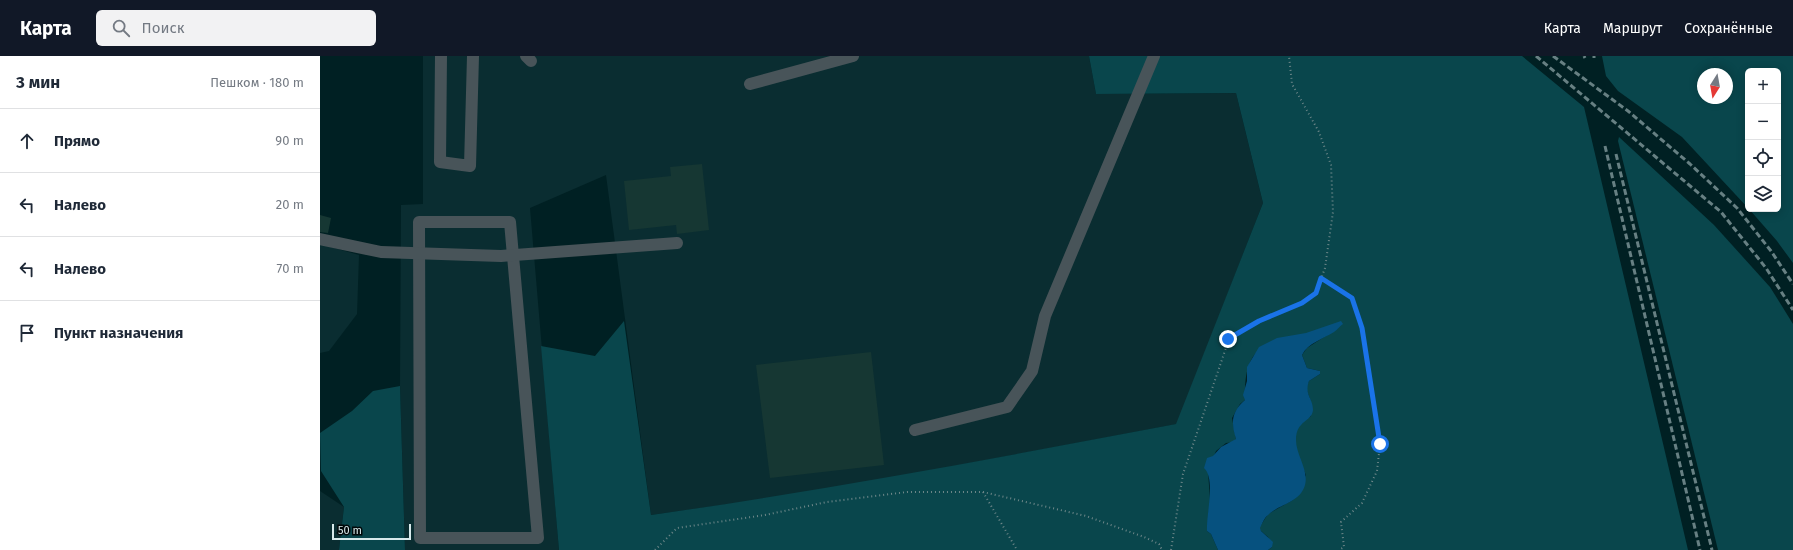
<!DOCTYPE html>
<html lang="ru">
<head>
<meta charset="utf-8">
<style>
	:root { --surface:#fff; --page:#f2f2f3; --text:#1f2937; --muted:#747a83; --line:#e0e1e3; --accent:#111827 }
	body { margin:0; font-family:"Fira Sans",sans-serif; background:var(--page); color:var(--text) }
	.controls { position:absolute; right:12px; top:12px; display:grid; overflow:hidden; border-radius:6px; box-shadow:0 2px 10px #0003 }
	.controls button { width:36px; height:36px; display:grid; place-items:center; padding:0; border:0; border-bottom:1px solid var(--line); background:var(--surface); color:var(--text); font:20px sans-serif }
	.compass { position:absolute; left:1377px; top:12px; width:36px; height:36px; border-radius:50%; background:var(--surface); box-shadow:0 2px 10px #0003; rotate:191deg }
	.scale { position:absolute; left:12px; bottom:10px; width:79px; box-sizing:border-box; padding-left:4px; border:2px solid #d7e9eb; border-top:0; font-size:11px; line-height:14px; white-space:nowrap; color:#d7e9eb; -webkit-text-stroke:3px #000809; paint-order:stroke }
	.stop { position:absolute; width:12px; height:12px; margin:-9px; border:3px solid #1a73e8; border-radius:50%; background:#fff }
	.stop.end { background:#1a73e8; border-color:#fff; box-shadow:0 1px 4px #0008 }
	.list { margin:0; padding:0; list-style:none }
	h2 { display:flex; justify-content:space-between; align-items:center; height:52px; margin:0; padding:0 16px; font-size:17px }
	h2 small { font-size:13px; font-weight:400; color:var(--muted) }
	.list li { display:grid; grid-template-columns:26px 1fr auto; gap:12px; align-items:center; box-sizing:border-box; height:64px; padding:0 16px; border-top:1px solid var(--line) }
	.list b { display:block; font-size:15px; white-space:nowrap }
	.list em { font-size:13px; font-style:normal; color:var(--muted) }
	.icon { flex:none; width:22px; height:22px; fill:none; stroke:currentColor; stroke-width:2; stroke-linecap:round; stroke-linejoin:round }
	.map { position:relative; flex:none; width:1473px; height:494px; overflow:hidden }
	header { display:flex; align-items:center; gap:24px; box-sizing:border-box; height:56px; padding:0 20px; background:var(--accent); color:#fff }
	header strong { font-size:19px }
	nav { display:flex; gap:22px; margin-inline-start:auto; font-size:14px }
	.search { width:280px; height:36px; background:var(--page); display:flex; align-items:center; gap:10px; box-sizing:border-box; padding:0 14px; border-radius:6px; color:var(--muted); font-size:15px }
	main { display:flex }
	aside { flex:1; background:var(--surface) }
	.map>svg:first-child { display:block }
</style>
</head>
<body>
<header>
<strong>Карта</strong>
<div class="search"><svg class="icon" aria-label="search" viewBox="0 0 24 24"><circle cx="10" cy="10" r="6"/><path d="M15 15l6 6"/></svg>Поиск</div>
<nav><a>Карта</a><a>Маршрут</a><a>Сохранённые</a></nav>
</header>
<main>
<aside>
<h2>3 мин<small>Пешком · 180 m</small></h2>
<ul class="list">
<li><svg class="icon" aria-label="ahead" viewBox="0 0 24 24"><path d="M12 20V5M6 11l6-6 6 6"/></svg><div><b>Прямо</b></div><em>90 m</em></li>
<li><svg class="icon" aria-label="left" viewBox="0 0 24 24"><path d="M17 20v-9H6M10 6l-5 5 5 5"/></svg><div><b>Налево</b></div><em>20 m</em></li>
<li><svg class="icon" aria-label="left" viewBox="0 0 24 24"><path d="M17 20v-9H6M10 6l-5 5 5 5"/></svg><div><b>Налево</b></div><em>70 m</em></li>
<li><svg class="icon" aria-label="arrive" viewBox="0 0 24 24"><path d="M6 21V4h12l-3 4 3 4H6"/></svg><div><b>Пункт назначения</b></div></li>
</ul>
</aside>
<div class="map">
<svg width="1473" height="494" viewBox="0 0 1473 494">
	<rect width="100%" height="100%" fill="#002023"/>
	<g fill="#0a2d31">
		<polygon points="103,0 769,0 776,38 916,37 943,147 857,368 582,420 439,444 331,459 286,119 210,152 239,494 85,494 80,330 81,149 103,148"/>
		<polygon points="0,188 39,199 37,258 9,295 0,297"/>
		<polygon points="0,435 24,451 19,494 0,494"/>
	</g>
	<g fill="#09464c" fill-rule="evenodd">
		<path d="M769,0H1202L1264,51L1368,494H948L952,491L948,481L941,475L939,472L948,458L973,444L986,419C980,406 970,384 979,370C981,366 987,363 991,360V346L986,332L989,325L1000,318V315L987,312L982,299L987,292L1018,272C1003,272 991,277 976,280C934,286 924,303 925,344L920,348L912,362L916,383L914,386L906,387L896,395L888,415L890,444L887,475L891,478L898,494H239L221,290L275,300L304,265L331,459C507,434 682,401 856,368L943,147L916,37L776,38Z"/>
		<path d="M1282,0H1473V207L1457,185L1429,153H1458V15H1428V152L1362,81L1298,35L1286,20ZM1383,18H1407V42H1383Z"/>
		<polygon points="1299,81 1394,169 1450,231 1473,268 1473,494 1398,494 1298,85"/>
		<polygon points="80,330 85,494 19,494 24,451 1,415 0,377 32,355 53,335"/>
	</g>
	<path fill="#06517f" d="M1021,265L1023,268C1020,270 1017,274 1014,276C1003,283 988,287 982,299L987,312L1000,315V318L989,325C984,339 993,342 993,354C992,366 976,364 976,384C976,399 989,414 985,429C980,447 959,448 948,459C944,462 942,468 940,472L941,475L953,486L952,491L948,494H898L891,478L887,475C886,458 896,423 884,412L887,402L893,400L901,391L916,383C911,367 911,356 925,344L923,339L927,325V311L939,291L957,282L986,277Z"/>
	<g fill="#163733">
		<polygon points="382,108 389,174 357,178 356,169 309,174 304,125 351,120 350,111"/>
		<polygon points="0,159 11,162 8,177 0,176"/>
		<polygon points="551,296 564,409 450,422 436,309"/>
	</g>
	<g fill="none" stroke-linecap="round" stroke-linejoin="round">
		<g stroke="#6e8789" stroke-width="2" stroke-dasharray="1 3" stroke-linecap="butt">
			<polyline points="1001,222 1032,242 1042,272 1060,388 1057,415 1042,447 1021,466 1024,491 1019,494"/>
			<polyline points="663,436 697,494"/>
			<polyline points="335,494 357,472 445,459 507,446 587,436 663,436 766,460 824,481 839,488 842,494"/>
			<polyline points="851,494 863,418 909,283 939,265 982,247 996,237 1005,212 1013,156 1011,109 999,76 972,28 969,0"/>
		</g>
		<g stroke="#485459" stroke-width="12">
			<polyline points="121,0 120,106 150,110 153,0"/>
			<polyline points="206,0 211,5"/>
			<polyline points="430,28 533,0"/>
			<polygon points="99,166 190,166 218,482 100,482"/>
			<polyline points="0,183 61,196 181,200 357,187"/>
			<polyline points="595,374 687,351 712,315 725,260 834,0"/>
		</g>
		<g stroke="#678083" stroke-width="3" stroke-dasharray="6 3" stroke-linecap="butt">
			<polyline points="1216,0 1401,156 1446,212 1473,254"/>
			<polyline points="1233,0 1308,55 1370,108 1417,152 1451,195 1473,228"/>
			<polyline points="1264,0 1265,2"/>
			<polyline points="1274,0 1274,2"/>
			<polyline points="1285,90 1380,494"/>
			<polyline points="1296,98 1392,494"/>
		</g>
	</g>
	<g fill="none" stroke-linecap="round" stroke-linejoin="round">
		<polyline stroke="#1a73e8" stroke-width="5" points="908,283 939,265 982,247 996,237 1001,222 1032,242 1042,272 1060,388"/>
	</g>
</svg>
<div class="controls">
<button>+</button>
<button>−</button>
<button><svg class="icon" aria-label="locate" viewBox="0 0 24 24"><circle cx="12" cy="12" r="6"/><path d="M12 2v4M12 18v4M2 12h4M18 12h4"/></svg></button>
<button><svg class="icon" aria-label="layers" viewBox="0 0 24 24"><path d="M12 4l9 5-9 5-9-5zM3 14l9 5 9-5"/></svg></button>
</div>
<svg class="compass" viewBox="-18 -18 36 36"><path d="M0-13l5 13h-10z" fill="#e53935"/><path d="M0 13l5-13h-10z" fill="#747a83"/></svg>
<div class="scale">50 m</div>
<div class="stop" style="left:1060px;top:388px"></div>
<div class="stop end" style="left:908px;top:283px"></div>
</div>
</main>
</body>
</html>
